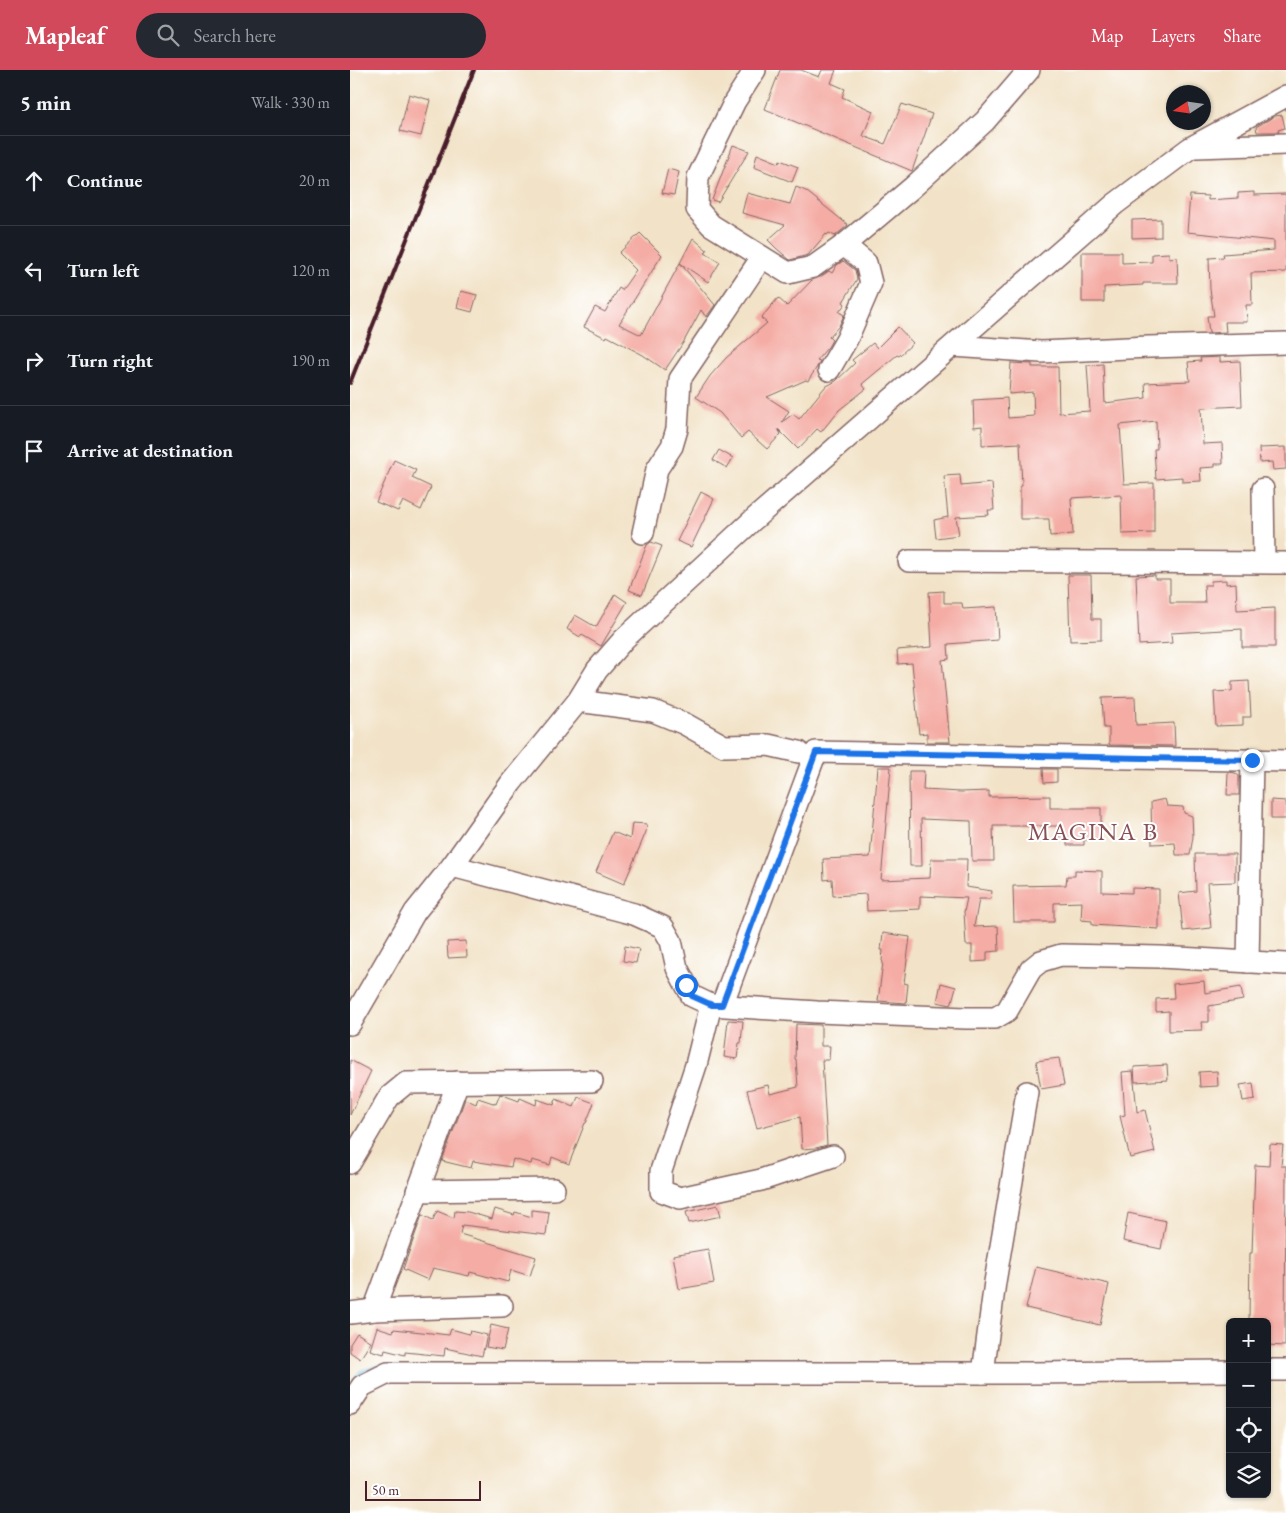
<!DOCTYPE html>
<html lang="en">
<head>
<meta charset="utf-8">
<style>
	:root { --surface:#171b24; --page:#242831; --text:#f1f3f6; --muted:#9ea1a6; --line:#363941; --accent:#d1495b }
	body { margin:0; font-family:"EB Garamond",serif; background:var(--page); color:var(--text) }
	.controls { position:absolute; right:15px; bottom:15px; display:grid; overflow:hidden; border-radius:8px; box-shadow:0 1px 4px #0004 }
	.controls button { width:45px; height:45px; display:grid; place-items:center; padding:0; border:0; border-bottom:1px solid var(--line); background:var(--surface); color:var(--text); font:25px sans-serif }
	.compass { position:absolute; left:816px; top:15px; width:45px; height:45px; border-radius:50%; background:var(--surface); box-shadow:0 1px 4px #0004; rotate:258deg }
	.scale { position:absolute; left:15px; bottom:12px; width:116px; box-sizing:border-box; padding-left:5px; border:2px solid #4a1f2b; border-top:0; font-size:14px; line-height:18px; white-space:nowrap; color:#4a1f2b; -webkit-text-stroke:4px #fff; paint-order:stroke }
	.stop { position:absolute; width:15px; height:15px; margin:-11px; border:4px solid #1a73e8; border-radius:50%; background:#fff }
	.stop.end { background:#1a73e8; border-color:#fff; box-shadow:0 1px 5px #0008 }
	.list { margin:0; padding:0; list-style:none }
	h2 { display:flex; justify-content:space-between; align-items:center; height:65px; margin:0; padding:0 20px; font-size:21px }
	h2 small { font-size:16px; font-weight:400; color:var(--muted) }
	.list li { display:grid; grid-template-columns:32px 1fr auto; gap:15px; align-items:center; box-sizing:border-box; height:90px; padding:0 20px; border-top:1px solid var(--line) }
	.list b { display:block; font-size:19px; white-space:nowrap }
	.list em { font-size:16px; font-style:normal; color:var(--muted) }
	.icon { flex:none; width:28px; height:28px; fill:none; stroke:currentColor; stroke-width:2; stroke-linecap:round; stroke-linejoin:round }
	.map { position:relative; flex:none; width:936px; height:1443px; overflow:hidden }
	header { display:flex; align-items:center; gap:30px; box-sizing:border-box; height:70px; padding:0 25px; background:var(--accent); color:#fff }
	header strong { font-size:24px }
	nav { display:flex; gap:28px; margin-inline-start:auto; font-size:18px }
	.search { width:350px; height:45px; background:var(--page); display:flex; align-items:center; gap:12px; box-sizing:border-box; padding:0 18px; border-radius:28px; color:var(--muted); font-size:19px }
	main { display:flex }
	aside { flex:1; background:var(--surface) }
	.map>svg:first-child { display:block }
</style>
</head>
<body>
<header>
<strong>Mapleaf</strong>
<div class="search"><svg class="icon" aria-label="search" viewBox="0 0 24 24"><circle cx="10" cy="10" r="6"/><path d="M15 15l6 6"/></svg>Search here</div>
<nav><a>Map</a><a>Layers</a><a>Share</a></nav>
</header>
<main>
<aside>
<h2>5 min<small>Walk · 330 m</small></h2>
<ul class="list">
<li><svg class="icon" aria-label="ahead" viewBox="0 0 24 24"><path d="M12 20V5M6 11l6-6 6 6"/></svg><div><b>Continue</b></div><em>20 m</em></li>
<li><svg class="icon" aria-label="left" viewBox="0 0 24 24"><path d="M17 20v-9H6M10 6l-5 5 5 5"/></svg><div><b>Turn left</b></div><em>120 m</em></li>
<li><svg class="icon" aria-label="right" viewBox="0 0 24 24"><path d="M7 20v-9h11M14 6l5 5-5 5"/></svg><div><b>Turn right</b></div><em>190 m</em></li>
<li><svg class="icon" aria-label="arrive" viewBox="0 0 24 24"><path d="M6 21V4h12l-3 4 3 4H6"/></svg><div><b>Arrive at destination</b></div></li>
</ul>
</aside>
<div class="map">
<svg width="936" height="1443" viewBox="0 0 936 1443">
	<rect width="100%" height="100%" fill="#fff"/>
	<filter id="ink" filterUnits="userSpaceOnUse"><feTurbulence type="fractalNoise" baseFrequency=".02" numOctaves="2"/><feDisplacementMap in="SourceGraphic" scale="10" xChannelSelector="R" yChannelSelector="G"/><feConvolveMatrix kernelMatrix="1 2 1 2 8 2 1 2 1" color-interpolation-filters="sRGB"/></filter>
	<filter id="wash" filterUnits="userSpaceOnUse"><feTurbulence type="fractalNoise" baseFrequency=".0096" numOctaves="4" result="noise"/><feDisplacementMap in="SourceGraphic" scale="20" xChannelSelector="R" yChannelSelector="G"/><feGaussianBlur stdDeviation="1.12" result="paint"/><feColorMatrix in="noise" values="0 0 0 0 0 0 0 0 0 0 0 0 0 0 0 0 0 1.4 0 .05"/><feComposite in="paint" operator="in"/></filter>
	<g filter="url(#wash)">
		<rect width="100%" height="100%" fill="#f2e3c8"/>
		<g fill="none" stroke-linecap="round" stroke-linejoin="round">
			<polyline stroke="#60b9de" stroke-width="4.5" points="5,1310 11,1302 28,1297"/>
		</g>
		<g id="blocks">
			<g fill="#f4aca4">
				<polygon points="430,0 451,0 469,7 472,0 486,0 481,13 495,19 492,27 523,41 513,66 535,74 552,34 582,44 562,101 415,39"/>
				<polygon points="59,24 80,30 71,66 50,61"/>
				<polygon points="932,45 935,58 928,60 929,62 907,62 906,57 925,46"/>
				<polygon points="383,75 399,81 368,132 362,130"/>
				<polygon points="407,84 429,93 430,90 448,97 442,112 404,97"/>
				<polygon points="318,99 329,102 324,125 312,123"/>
				<polygon points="446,117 456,121 498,155 485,166 479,163 477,165 476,164 458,185 440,190 426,178 418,170 435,155 392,143 397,123 440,134"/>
				<polygon points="904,122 904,125 936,124 936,202 901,203 902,235 896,235 897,252 875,252 876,262 859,263 857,246 864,246 860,219 859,188 874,187 873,184 924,180 924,171 837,162 840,125 858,126 858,130 888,128 888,123"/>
				<polygon points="811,149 811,167 782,168 782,150"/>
				<polygon points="290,163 312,185 269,254 291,265 330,193 365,235 356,247 351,240 333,273 315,300 293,285 257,266 256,268 234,257 245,237 255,242 269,218 272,220 286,200 269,183"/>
				<polygon points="343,168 357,180 355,183 370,192 358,212 330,193"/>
				<polygon points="732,182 772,182 772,193 802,192 802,184 819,183 819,188 827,187 828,213 793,213 793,215 754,217 754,232 732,232"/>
				<polygon points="493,191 505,200 507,209 493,232 495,234 489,242 494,245 489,256 479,267 482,270 478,277 467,290 470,291 467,297 458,311 456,310 417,327 439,341 432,352 443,344 449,349 475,317 486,311 505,293 502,290 523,273 527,278 548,257 563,273 549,286 547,285 512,314 516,319 489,340 471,362 467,359 448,379 428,359 431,364 417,379 398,362 391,368 370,343 346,327 360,306 376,288 417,253 411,248 428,228 437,236 462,210 470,207 479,201 482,203 487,195"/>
				<polygon points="111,221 127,225 122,242 107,238"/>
				<polygon points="870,287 870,292 890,291 892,336 851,338 853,374 872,373 873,394 865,394 865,397 850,398 851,411 832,412 832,407 806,409 804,379 807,379 806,351 770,355 774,414 804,413 804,463 772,464 771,425 721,428 723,464 700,466 699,449 670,449 670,416 672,416 670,373 632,375 632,356 624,357 623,330 657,328 658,348 684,346 683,322 659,324 661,293 682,294 682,297 708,297 709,343 740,341 737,295 753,294 755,333 796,328 795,313 840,311 838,292 851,291 850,288"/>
				<polygon points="936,377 936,399 923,400 922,392 910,393 909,378"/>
				<polygon points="369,380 383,388 377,398 363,390"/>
				<polygon points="44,390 66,400 62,408 81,417 71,440 53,431 48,441 26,432"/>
				<polygon points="610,405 611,416 642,413 644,440 638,440 639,445 606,447 609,465 586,468 584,450 598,447 594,406"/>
				<polygon points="351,422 364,429 341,477 327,471"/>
				<polygon points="301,472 312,476 292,525 279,520 297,475"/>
				<polygon points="718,505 741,505 742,549 751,549 751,570 720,571"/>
				<polygon points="805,505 805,509 820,509 820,533 855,533 854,515 861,515 861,511 876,510 876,514 886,513 887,540 925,538 925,577 892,577 892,559 821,563 822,573 789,575 786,506"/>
				<polygon points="594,521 594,533 612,533 613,539 646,537 648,570 598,574 599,589 592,590 600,672 577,672 577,663 569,664 562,593 548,594 547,580 582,577 579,522"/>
				<polygon points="265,524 277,532 251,576 232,565 230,567 217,559 225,545 246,557"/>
				<polygon points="899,611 901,647 893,647 893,655 866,656 864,622 882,621 882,612"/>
				<polygon points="785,627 786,655 824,653 825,676 759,675 759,658 754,658 752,628"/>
				<polygon points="528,697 541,697 531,810 580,808 581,789 617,789 616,817 642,821 641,829 629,829 624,857 648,856 649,881 637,882 637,891 622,892 622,875 616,875 614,842 617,828 570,826 570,839 517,841 516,824 483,826 482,809 474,810 473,789 520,787"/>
				<polygon points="693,699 707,699 707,712 694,713"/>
				<polygon points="559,701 574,701 573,720 611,722 639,721 639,727 700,726 700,738 751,738 751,770 734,770 734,775 717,775 717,770 709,770 709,756 643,756 644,791 622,791 621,751 571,749 572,796 560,796"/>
				<polygon points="878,702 885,703 889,706 889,725 877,725"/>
				<polygon points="815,729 817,736 833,737 834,743 842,746 843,767 840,785 826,785 825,773 802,774 801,732"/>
				<polygon points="921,730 936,731 936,749 921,749"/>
				<polygon points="282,753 297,754 296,762 274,814 246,802 263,762 280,769"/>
				<polygon points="845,784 885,784 885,812 857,813 861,858 833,861 829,823 846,821"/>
				<polygon points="725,800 752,801 752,822 782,823 782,818 809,819 809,859 742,855 742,851 731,850 732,832 704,833 704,852 664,852 663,816 716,815 717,806 725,806"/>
				<polygon points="533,863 560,867 554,913 558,914 556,933 528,931 533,892 532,891 533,880 531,880"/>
				<polygon points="116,871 117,887 98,888 97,872"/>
				<polygon points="275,876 289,879 286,893 273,891"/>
				<polygon points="854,911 855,923 891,917 893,930 859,936 859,952 851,952 852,960 819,961 819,941 806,942 806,929 824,928 823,914"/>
				<polygon points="591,913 606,917 601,935 587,932"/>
				<polygon points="378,950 393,951 391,973 389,973 387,989 374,987"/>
				<polygon points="446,954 471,955 471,976 480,976 479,990 472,990 477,1075 466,1078 452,1079 450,1047 407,1058 397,1020 418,1015 420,1024 448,1017 446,989 445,989"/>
				<polygon points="709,988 714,1015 691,1019 686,991"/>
				<polygon points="0,990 21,1001 0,1045"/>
				<polygon points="817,995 818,1010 785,1012 784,997"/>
				<polygon points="783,1001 787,1042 795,1040 805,1082 780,1088 770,1046 775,1045 772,1002"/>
				<polygon points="867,1001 868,1016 850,1017 849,1002"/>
				<polygon points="903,1013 905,1029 893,1031 890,1015"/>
				<polygon points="150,1024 169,1031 170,1028 186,1035 187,1029 204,1035 206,1029 224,1037 228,1027 244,1033 236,1053 235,1053 219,1094 202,1087 200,1095 182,1090 181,1094 163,1089 161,1097 123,1091 121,1098 92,1091 115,1029 126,1034 128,1028 146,1034"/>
				<polygon points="920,1074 933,1075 931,1096 936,1096 935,1276 917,1275 917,1252 906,1252 907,1249 899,1249 900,1183 902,1183 905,1095 919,1096"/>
				<polygon points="368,1135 371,1146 339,1153 336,1142"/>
				<polygon points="145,1139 164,1145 165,1142 182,1147 182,1140 199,1142 196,1165 112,1155 110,1164 186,1187 180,1206 161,1200 158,1212 120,1202 119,1206 83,1198 78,1210 53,1199 72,1145 83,1150 87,1141 104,1148 105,1141 118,1142 142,1149"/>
				<polygon points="778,1143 816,1151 811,1179 773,1171"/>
				<polygon points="358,1179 364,1213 329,1219 323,1185"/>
				<polygon points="686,1197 759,1214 750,1255 676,1238"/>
				<polygon points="141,1255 158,1259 153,1280 136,1277"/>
				<polygon points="27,1257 43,1262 44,1259 99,1265 101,1259 119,1264 120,1261 137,1265 132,1286 95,1278 94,1286 55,1282 55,1285 35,1280 34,1284 20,1280"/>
				<polygon points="7,1263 21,1272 10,1289 0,1282 0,1274"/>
			</g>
		</g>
	</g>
	<g filter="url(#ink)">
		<use href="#blocks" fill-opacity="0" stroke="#856462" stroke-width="1"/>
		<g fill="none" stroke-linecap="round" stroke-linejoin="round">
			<g stroke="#856462" stroke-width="24">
				<g id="minor">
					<polyline points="405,0 385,31 348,107 347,139 361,155 438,203 463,197 494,175 563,117 635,51 679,0"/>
					<polyline points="846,77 936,74"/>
					<polyline points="603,276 691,282 799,277 936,273"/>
					<polyline points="479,300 497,269 521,213 516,193 494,175"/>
					<polyline points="913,419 914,492"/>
					<polyline points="293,463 307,399 322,376 327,359 330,309 412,187"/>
					<polyline points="559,491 936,493"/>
					<polyline points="228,631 303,641 335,654 374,676 418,675 449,682"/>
					<polyline points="102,796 284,844 313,857 321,871 327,898 342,926 361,935 467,942 616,948 645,948 657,941 681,899 691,891 711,885 810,887 936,894"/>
					<polyline points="898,892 902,689"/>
					<polyline points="361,935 346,995 311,1101 311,1121 330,1128 411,1110 483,1086"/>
					<polyline points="372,935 466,682 936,691"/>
					<polyline points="0,954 65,842 102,796 161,713 228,631 247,600 274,569 403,450 765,134 840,78 936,26"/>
					<polyline points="0,1093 39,1027 56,1013 242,1011"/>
					<polyline points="67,1121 204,1119"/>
					<polyline points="24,1240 108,1012"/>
					<polyline points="0,1243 24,1240 152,1236"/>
					<polyline points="917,1300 936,1300"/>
					<polyline points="633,1303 645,1212 677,1022"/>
					<polyline points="0,1334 12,1316 38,1303 681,1303 880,1301"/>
				</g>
			</g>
			<use href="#minor" stroke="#fff" stroke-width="21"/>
			<polyline stroke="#4a1f2b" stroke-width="4" points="0,313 124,0"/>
		</g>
	</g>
	<g fill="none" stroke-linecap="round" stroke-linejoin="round" filter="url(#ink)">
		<polyline stroke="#1a73e8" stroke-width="6" points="336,915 342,926 362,935 372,935 466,682 902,690"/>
	</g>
	<g text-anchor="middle" stroke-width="4" stroke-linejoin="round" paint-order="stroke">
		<g font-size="25" letter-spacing="1" fill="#865055" stroke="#fff">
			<text x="743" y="770">MAGINA B</text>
		</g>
	</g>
</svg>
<div class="controls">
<button>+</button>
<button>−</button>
<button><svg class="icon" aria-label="locate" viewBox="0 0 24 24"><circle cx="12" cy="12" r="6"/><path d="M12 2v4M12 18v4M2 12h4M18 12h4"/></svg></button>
<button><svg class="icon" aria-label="layers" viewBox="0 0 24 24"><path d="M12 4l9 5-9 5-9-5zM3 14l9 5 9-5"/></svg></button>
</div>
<svg class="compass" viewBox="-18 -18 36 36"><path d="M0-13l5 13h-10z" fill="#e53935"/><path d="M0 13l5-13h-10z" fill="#9ea1a6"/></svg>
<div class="scale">50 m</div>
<div class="stop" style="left:336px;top:915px"></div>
<div class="stop end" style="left:902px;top:690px"></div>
</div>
</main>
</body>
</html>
